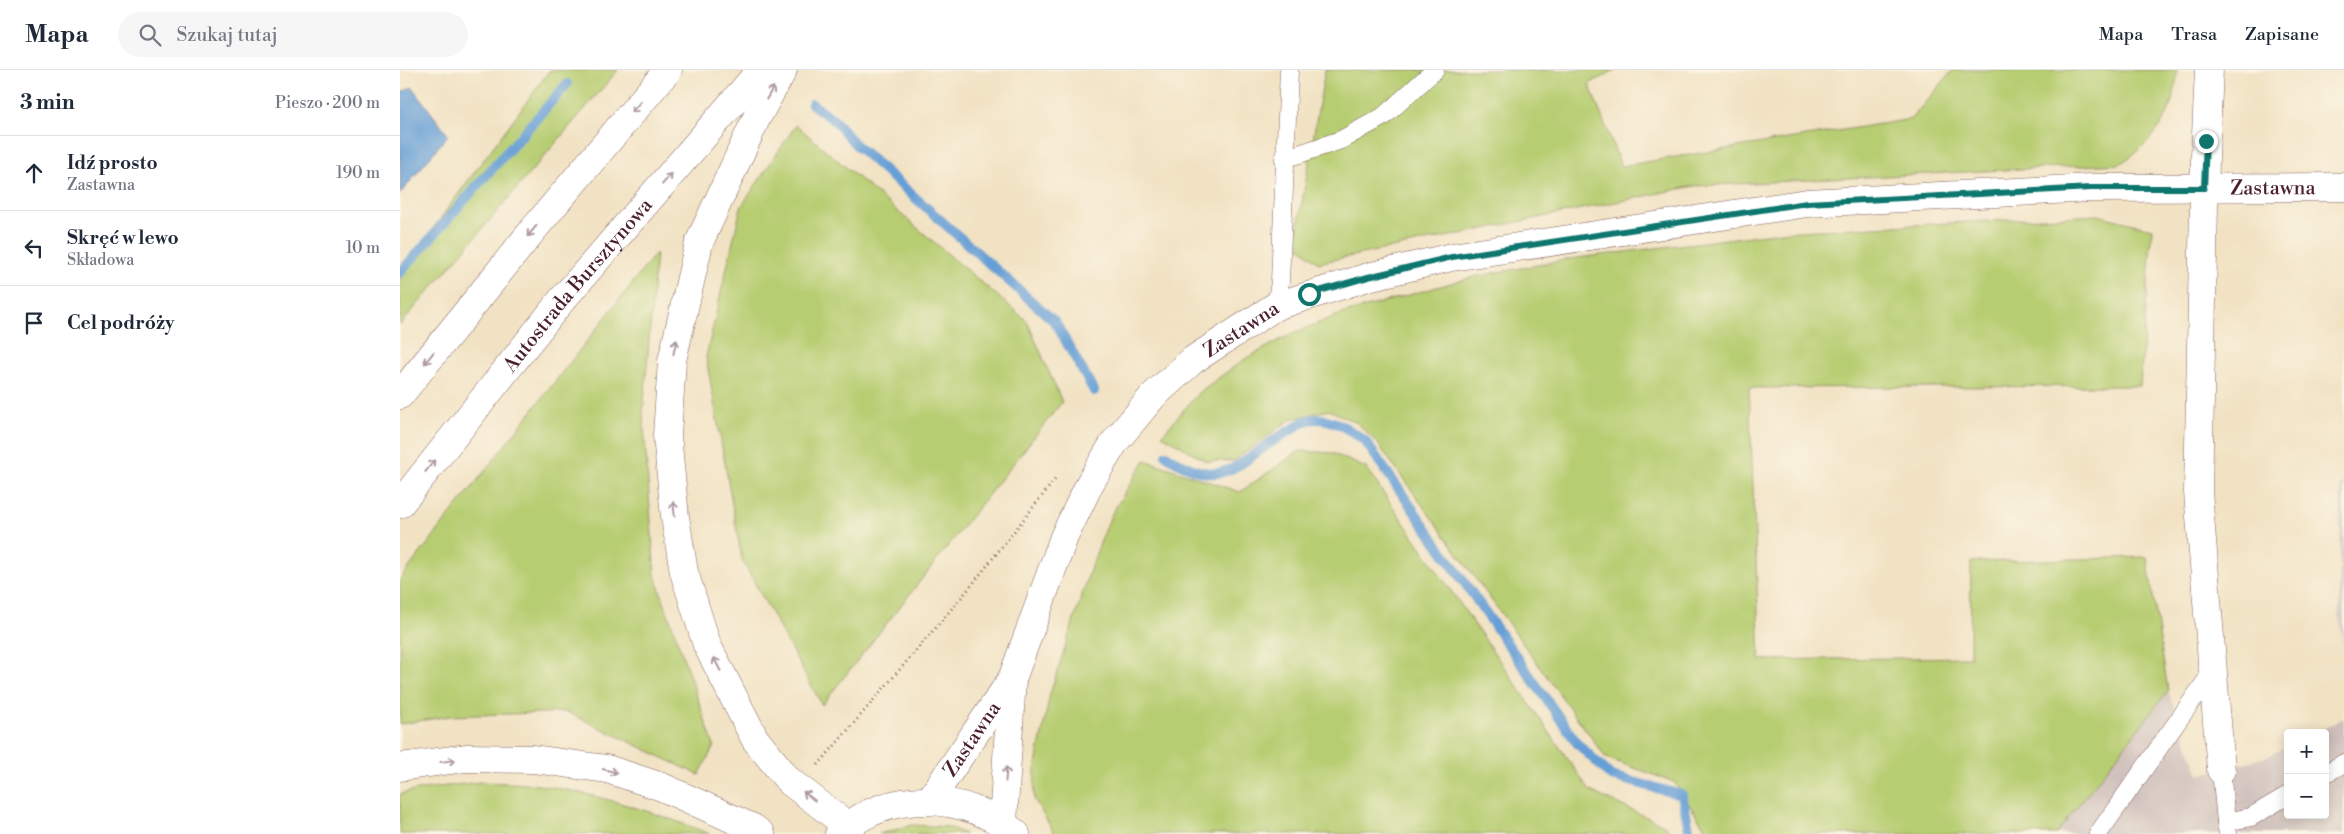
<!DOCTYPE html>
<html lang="pl">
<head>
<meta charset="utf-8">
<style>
	:root { --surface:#fff; --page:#f6f6f7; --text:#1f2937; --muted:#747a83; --line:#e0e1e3 }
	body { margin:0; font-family:"Libre Bodoni",serif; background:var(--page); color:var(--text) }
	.controls { position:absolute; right:15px; bottom:15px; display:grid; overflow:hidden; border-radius:5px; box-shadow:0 2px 12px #0003 }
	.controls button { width:45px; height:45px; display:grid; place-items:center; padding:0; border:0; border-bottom:1px solid var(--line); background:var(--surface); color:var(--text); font:25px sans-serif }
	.stop { position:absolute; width:15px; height:15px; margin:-11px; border:4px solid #0f766e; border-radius:50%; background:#fff }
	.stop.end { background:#0f766e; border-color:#fff; box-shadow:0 1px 5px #0008 }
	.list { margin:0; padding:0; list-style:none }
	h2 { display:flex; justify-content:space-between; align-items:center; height:65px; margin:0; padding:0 20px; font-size:21px }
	h2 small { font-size:16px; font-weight:400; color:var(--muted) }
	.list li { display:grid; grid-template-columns:32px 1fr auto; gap:15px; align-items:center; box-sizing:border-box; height:75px; padding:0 20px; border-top:1px solid var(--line) }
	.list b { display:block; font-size:19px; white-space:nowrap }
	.list p { margin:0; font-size:16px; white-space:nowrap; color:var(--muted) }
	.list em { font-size:16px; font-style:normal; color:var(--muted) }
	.icon { flex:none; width:28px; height:28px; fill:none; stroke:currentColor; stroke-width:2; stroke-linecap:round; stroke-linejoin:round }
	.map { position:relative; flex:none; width:1944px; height:764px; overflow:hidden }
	header { display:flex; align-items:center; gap:30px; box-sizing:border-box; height:70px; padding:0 25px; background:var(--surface); border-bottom:1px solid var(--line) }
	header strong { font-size:24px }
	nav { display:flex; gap:28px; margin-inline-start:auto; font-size:18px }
	.search { width:350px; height:45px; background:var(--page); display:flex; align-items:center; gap:12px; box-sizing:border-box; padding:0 18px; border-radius:28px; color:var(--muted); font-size:19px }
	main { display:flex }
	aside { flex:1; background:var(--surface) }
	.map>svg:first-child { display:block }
</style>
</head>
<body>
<header>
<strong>Mapa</strong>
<div class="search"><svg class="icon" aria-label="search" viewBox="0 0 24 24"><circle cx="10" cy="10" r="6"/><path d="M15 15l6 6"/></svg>Szukaj tutaj</div>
<nav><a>Mapa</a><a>Trasa</a><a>Zapisane</a></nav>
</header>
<main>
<aside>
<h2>3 min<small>Pieszo · 200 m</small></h2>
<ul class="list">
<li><svg class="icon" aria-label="ahead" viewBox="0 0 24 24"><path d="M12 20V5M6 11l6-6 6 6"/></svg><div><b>Idź prosto</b><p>Zastawna</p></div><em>190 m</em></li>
<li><svg class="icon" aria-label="left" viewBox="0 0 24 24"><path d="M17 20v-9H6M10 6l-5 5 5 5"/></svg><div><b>Skręć w lewo</b><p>Składowa</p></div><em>10 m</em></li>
<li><svg class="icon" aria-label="arrive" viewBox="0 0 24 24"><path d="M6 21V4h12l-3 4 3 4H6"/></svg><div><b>Cel podróży</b></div></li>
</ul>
</aside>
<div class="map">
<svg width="1944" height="764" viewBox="0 0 1944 764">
	<rect width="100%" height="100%" fill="#fcf5e5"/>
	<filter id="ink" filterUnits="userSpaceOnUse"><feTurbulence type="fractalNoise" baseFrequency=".02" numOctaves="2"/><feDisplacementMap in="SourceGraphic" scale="10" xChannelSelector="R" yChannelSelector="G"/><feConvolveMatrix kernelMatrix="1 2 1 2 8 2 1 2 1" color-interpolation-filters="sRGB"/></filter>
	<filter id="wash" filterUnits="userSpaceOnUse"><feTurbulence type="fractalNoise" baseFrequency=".0096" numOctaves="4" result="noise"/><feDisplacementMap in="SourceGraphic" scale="20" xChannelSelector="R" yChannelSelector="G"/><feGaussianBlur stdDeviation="1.12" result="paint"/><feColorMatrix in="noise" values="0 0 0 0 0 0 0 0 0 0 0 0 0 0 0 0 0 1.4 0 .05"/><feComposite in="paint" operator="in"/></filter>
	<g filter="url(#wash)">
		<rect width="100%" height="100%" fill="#f1e2c3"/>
		<g fill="#cfc0bb">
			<polygon points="1944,412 1944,580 1939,542 1941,415"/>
			<polygon points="1768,621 1799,705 1863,688 1888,676 1888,745 1925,745 1925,663 1915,663 1944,648 1944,764 1656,764"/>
		</g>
		<g fill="#b7cd72" stroke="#80764e">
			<polygon points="150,0 218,0 0,255 0,203"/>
			<path d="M925,0H1215L1189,14L1221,96L1511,49L1553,0H1777C1775,44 1756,70 1720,94L1294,116L918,193L895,173Z"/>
			<polygon points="396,55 627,251 662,332 422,635 342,490 306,287 341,137"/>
			<polygon points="1698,145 1752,159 1740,316 1349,318 1360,590 1570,587 1571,492 1747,487 1768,621 1656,764 1309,764 1274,712 1206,688 978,374 957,353 929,340 891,349 834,391 806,391 762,365 799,322 845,289 893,263 941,244 1073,207 1169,189 1382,162"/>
			<polygon points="256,183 243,344 255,506 314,676 299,705 167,642 50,646 0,654 0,509"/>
			<polygon points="899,381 932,383 966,398 1190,721 1266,756 1270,764 655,764 634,729 635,699 650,624 691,497 711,445 745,390 840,422"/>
			<path d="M81,712C103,713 125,713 147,716C203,726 257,743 310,764H0V724L22,719Z"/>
			<polygon points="512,755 548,757 566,764 479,764"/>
		</g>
		<polygon fill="#669fd5" stroke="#585f80" points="12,17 48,65 0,124 0,23"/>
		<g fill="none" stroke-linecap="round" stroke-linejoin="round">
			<g stroke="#669fd5" stroke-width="10">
				<polyline points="412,34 435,51 456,75 655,252 694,321"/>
				<polyline points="0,203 167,14"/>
				<path d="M766,385C828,426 838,389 889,361C895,358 902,351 909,350C930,345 950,360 965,371L1177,673L1211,706L1282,725L1290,764"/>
			</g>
		</g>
	</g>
	<g filter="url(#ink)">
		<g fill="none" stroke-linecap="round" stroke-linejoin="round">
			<g stroke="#846360" stroke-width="19">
				<g id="service">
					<polyline points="884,89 941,70 984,46 1035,0"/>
					<polyline points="876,236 880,212 889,0"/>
					<polyline points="1821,700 1826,752"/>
					<polyline points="1925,704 1944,693"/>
					<polyline points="1698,764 1813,601"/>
					<polyline points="1828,764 1826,752 1851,747 1888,725"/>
				</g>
			</g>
			<g stroke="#846360" stroke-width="29">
				<polyline id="minor" points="1809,0 1805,87 1798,422 1821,700"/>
			</g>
			<g stroke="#846360" stroke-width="29">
				<g id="secondary">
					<path id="s1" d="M530,730L612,609L664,467L690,413L714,373L753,326L793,290L876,236L968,207L1052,187L1407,133L1691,118L1944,117"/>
					<polyline points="603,753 612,609"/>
				</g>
			</g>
			<g stroke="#846360" stroke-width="29">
				<path id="primary" d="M439,764C487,718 567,722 616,764"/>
			</g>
			<g stroke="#846360" stroke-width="29">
				<g id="motorway">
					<polyline points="383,0 357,47 299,173 272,291 267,365 275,447 284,502 307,575 355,669 389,711 448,756"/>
					<polyline points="0,325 133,160 268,0"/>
					<path id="s2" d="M0,434L161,231L361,0"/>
					<polyline points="0,697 66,688 133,689 207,699 262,717 353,758 361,764"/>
				</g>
			</g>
			<polyline stroke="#846360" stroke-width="3" stroke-dasharray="1 4" stroke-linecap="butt" points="418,695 567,521 657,407"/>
			<use href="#service" stroke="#fff" stroke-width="18"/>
			<use href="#minor" stroke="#fff" stroke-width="28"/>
			<use href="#secondary" stroke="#fff" stroke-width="28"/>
			<use href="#primary" stroke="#fff" stroke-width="28"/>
			<use href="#motorway" stroke="#fff" stroke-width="28"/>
		</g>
		<defs><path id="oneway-shaft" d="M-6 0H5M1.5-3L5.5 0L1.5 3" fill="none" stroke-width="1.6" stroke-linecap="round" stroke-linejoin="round" transform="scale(1.25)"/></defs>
		<g stroke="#ae9aa0">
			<use href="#oneway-shaft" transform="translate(370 23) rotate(-60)"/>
			<use href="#oneway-shaft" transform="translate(236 37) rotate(131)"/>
			<use href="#oneway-shaft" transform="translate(267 109) rotate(-49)"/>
			<use href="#oneway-shaft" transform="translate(132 161) rotate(130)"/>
			<use href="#oneway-shaft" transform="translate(275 277) rotate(-77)"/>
			<use href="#oneway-shaft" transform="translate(29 288) rotate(128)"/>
			<use href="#oneway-shaft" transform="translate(30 396) rotate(-52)"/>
			<use href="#oneway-shaft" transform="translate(274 439) rotate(-95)"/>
			<use href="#oneway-shaft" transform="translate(317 594) rotate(-117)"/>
			<use href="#oneway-shaft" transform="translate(48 691) rotate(-8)"/>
			<use href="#oneway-shaft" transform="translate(210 701) rotate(15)"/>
			<use href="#oneway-shaft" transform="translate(606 704) rotate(-86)"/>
			<use href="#oneway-shaft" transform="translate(409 726) rotate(-142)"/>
		</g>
	</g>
	<g fill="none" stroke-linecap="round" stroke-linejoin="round" filter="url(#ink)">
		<polyline stroke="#0f766e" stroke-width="6" points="909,224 968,207 1052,187 1407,133 1691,118 1804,118 1806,71"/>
	</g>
	<g text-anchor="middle" stroke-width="5" stroke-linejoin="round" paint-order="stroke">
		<g font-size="20" fill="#4a1f2b" stroke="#fcf5e5">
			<text dy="7" stroke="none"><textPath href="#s1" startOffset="1626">Zastawna</textPath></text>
			<text dy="7" stroke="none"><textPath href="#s2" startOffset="282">Autostrada Bursztynowa</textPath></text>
			<text dy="7" stroke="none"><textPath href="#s1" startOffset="576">Zastawna</textPath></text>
			<text dy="7" stroke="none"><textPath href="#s1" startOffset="74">Zastawna</textPath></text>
		</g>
	</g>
</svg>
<div class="controls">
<button>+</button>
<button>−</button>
</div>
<div class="stop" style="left:909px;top:224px"></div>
<div class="stop end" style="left:1806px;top:71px"></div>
</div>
</main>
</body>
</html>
